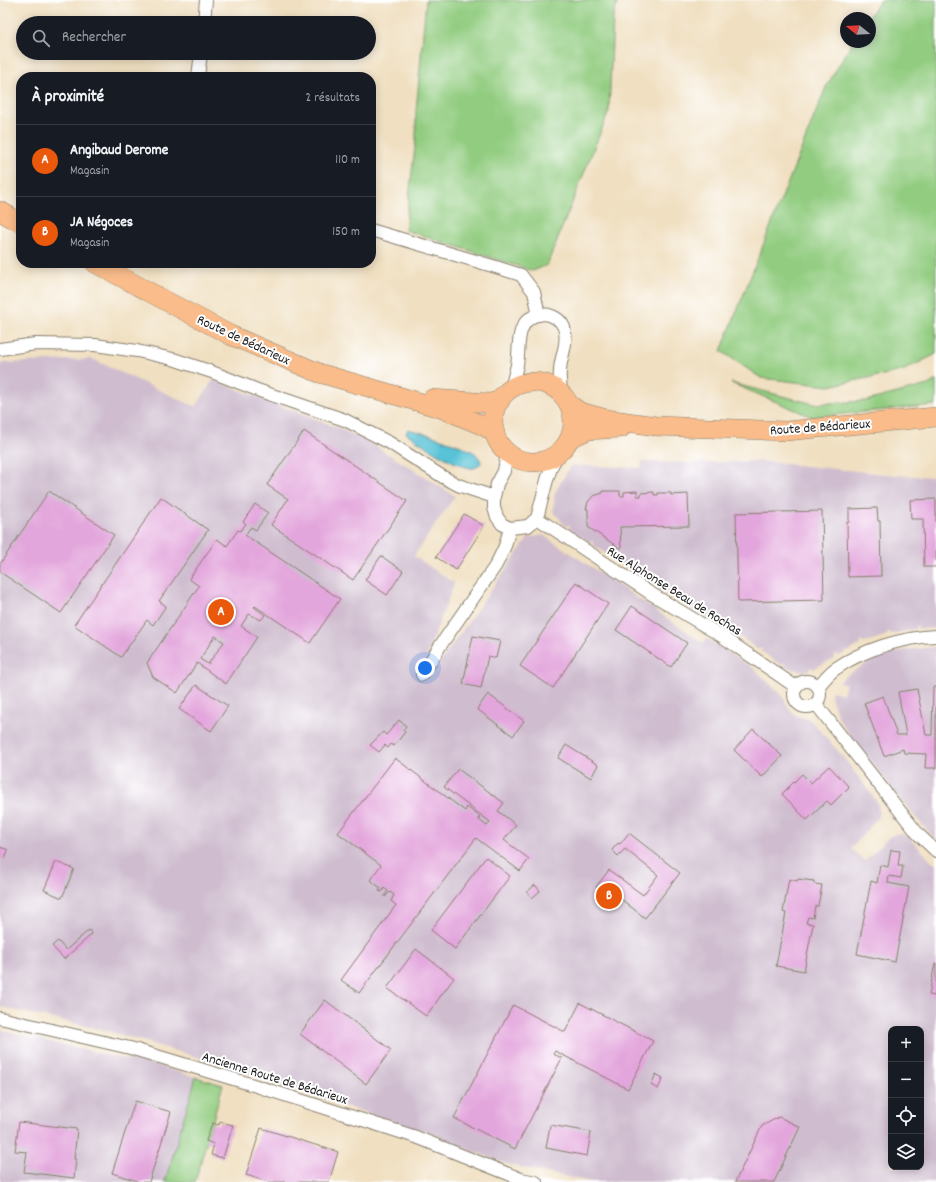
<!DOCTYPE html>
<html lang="fr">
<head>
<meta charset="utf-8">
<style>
	:root { --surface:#171b24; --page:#242831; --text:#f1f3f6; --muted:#9ea1a6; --line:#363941; --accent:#ea580c }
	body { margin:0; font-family:Dekko,sans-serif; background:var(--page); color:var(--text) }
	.controls { position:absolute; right:12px; bottom:12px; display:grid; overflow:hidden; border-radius:8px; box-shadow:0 2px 10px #0003 }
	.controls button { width:36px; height:36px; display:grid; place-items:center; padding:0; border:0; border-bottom:1px solid var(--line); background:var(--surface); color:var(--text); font:20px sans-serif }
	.compass { position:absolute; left:840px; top:12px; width:36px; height:36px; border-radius:50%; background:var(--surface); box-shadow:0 2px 10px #0003; rotate:288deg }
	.you { position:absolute; left:425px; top:668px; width:14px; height:14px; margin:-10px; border:3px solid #fff; border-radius:50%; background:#1a73e8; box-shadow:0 0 0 6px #1a73e833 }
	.badge { display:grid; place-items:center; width:26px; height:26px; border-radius:50%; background:var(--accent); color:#fff; font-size:13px; font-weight:700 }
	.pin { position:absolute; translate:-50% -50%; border:2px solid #fff; box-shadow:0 1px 4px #0006 }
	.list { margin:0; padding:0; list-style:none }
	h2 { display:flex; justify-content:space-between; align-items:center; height:52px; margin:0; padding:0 16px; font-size:17px }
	h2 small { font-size:13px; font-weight:400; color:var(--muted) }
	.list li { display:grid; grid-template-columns:26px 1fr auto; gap:12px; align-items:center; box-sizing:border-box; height:72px; padding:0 16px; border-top:1px solid var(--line) }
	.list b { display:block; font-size:15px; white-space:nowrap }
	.list p { margin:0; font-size:13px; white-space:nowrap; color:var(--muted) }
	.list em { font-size:13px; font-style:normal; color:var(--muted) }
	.icon { flex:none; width:22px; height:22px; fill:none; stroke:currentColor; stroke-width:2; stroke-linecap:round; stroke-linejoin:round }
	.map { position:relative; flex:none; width:936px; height:1182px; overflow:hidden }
	.search { position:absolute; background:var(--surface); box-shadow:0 2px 10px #0003; left:16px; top:16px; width:360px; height:44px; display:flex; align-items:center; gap:10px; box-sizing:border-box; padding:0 14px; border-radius:22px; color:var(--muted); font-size:15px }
	.panel { position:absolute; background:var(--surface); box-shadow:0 2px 10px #0003; left:16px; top:72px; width:360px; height:196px; border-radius:16px }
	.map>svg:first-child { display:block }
</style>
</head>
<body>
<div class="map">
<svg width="936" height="1182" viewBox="0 0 936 1182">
	<rect width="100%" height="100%" fill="#fff"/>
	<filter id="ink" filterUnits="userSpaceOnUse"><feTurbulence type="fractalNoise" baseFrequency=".025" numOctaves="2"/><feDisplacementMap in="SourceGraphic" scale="8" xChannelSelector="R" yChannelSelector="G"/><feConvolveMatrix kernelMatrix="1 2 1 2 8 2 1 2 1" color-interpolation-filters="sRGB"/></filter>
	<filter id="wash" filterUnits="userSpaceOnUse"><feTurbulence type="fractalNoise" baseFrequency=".012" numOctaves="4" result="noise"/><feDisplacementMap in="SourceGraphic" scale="16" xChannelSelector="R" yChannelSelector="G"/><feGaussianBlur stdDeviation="0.9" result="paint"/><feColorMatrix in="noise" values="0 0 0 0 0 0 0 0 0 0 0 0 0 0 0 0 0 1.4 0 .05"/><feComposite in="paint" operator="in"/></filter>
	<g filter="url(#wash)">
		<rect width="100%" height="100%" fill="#f0dfc0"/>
		<g fill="#cfbdcf" fill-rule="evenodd">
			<path d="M92,359L196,407L213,380L339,428L374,445L455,496L414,556L454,583L427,655L440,662L528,538L543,535L620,586L703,643L707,639L753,668L780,693L783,697L788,707L792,712L797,716L810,720L815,725L844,758L878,803L879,813L877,818L851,849L865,861L888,838L895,834H901L907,836L936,865V1182H591L510,1165L458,1146L428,1131L412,1128L261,1078L241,1070L108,1031L0,1007V364L3,363ZM891,1029H921V1167H891Z"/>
			<polygon points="759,461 894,475 936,477 936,628 919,629 918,626 916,626 915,629 891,634 889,631 888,632 887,635 864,643 862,641 860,641 860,645 839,656 836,654 835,655 835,658 813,669 812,667 810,667 809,671 801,671 795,670 785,667 785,663 784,663 781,665 761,651 762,648 760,647 757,649 738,635 738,632 737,631 734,633 713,621 714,617 712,617 709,618 689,607 689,603 687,603 685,604 664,592 665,589 663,588 660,590 641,577 641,573 639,572 637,574 617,561 617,558 616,557 613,558 593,545 593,542 592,541 589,542 569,529 570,526 568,525 566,527 553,511 555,492 571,465 641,468 642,462 690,463"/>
			<polygon points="936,647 936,840 915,817 848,733 840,721 833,703 831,696 832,691 843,694 846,684 839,682 847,675 874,659 905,650"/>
			<polygon points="0,1030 128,1060 136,1059 196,1077 165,1182 0,1182"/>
		</g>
		<g fill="#92cc80" stroke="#57744e">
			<polygon points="426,0 618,0 613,17 609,111 547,265 533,271 405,230 416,139 416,112"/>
			<polygon points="881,0 936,0 936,354 902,371 829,386 761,378 721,351 826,87 853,42 870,42 870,18 868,18"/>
			<polygon points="936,380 936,405 812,417 731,383 814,404 866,401 928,385"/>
			<polygon points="196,1077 223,1085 195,1182 165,1182"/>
		</g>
		<path fill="#59c2d6" stroke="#3a6f79" d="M408,429L430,435L461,446L475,453L480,459L481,463C479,465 477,468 473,468C459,469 419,442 406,433Z"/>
		<g id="blocks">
			<g fill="#e3a6dc" fill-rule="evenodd">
				<polygon points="304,431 407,501 353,580 271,525 288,499 267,485"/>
				<polygon points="49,491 114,535 61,613 0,572 0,564"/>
				<polygon points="602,491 620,491 620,496 624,496 624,492 637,491 637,496 641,496 641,493 654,492 654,495 658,495 658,493 671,493 671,495 688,494 689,526 620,527 621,549 588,527 588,509 586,509 588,502 593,496 603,493"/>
				<polygon points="161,497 208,530 159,601 166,606 153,625 147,620 121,657 74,625"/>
				<polygon points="936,499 936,567 924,567 923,519 911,519 910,500"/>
				<path d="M255,504L268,513L256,530L251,527L245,535L340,599L310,643L255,606L254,607L265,615L261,620L249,614L241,626L257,637L226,684L197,663L177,693L153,677L147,663L199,586L189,579L217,539L227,546L238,530L240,531L246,524L243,522ZM215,636L224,642L208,664L200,659Z"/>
				<polygon points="877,508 878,521 880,521 881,576 848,577 847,522 849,522 849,509"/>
				<polygon points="822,511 824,600 738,602 736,513"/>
				<polygon points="464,514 484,526 456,570 436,557"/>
				<polygon points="381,556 403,571 387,595 365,580"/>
				<polygon points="576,582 608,604 553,688 520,666"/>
				<polygon points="632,606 687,643 671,667 616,630"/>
				<polygon points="473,636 500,641 496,658 488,656 481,688 463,684"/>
				<polygon points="196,685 228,706 211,731 179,709"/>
				<polygon points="933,687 936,687 936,768 925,768 926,754 904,753 903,749 884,756 864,703 883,696 897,735 906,735 898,692 917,689 926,735 932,735"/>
				<polygon points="488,694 524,721 513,736 477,709"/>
				<polygon points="399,720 406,726 403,730 405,732 394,746 391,744 388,748 385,745 379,752 370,745 383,732 386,735"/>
				<polygon points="753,729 782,756 762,777 734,750"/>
				<polygon points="566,745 598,765 591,778 558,758"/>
				<polygon points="395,758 465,811 467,807 480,817 478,819 487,826 490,822 444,787 458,769 504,803 498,811 516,825 504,840 529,859 520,871 476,838 359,993 341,980 396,905 391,901 394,895 390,892 385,897 385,895 388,891 384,888 382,892 379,891 381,888 370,880 381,865 338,833"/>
				<polygon points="829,766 849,787 831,805 827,801 807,820 782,794 802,774 811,783"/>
				<polygon points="629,833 680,873 645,918 607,888 604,892 596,887 609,870 643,895 658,875 625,849 618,856 612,850 618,843 620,844"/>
				<polygon points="0,847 8,850 5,859 0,858"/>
				<polygon points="891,850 900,851 898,866 903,866 901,878 889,876 888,883 909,887 895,962 857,954 871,881 877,883 880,865 888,867"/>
				<polygon points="486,857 510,876 455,949 431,930"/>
				<polygon points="56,862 74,869 62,898 44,890"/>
				<polygon points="789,879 797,881 798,879 814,881 814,884 822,885 818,906 815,906 813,918 808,917 806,923 813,924 804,971 776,966 786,913 783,912"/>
				<polygon points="535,885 540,891 532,898 527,892"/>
				<polygon points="89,930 92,934 64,959 52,946 58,941 66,950"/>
				<polygon points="416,949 454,978 426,1016 387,988"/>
				<polygon points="935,963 936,963 936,996 929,995"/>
				<polygon points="325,1000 391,1050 366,1084 300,1034"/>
				<polygon points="580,1003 653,1041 628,1089 555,1051 553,1054 562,1058 515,1149 454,1118 513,1005 565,1032"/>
				<polygon points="656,1074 663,1078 658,1089 651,1085"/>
				<polygon points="135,1101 171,1112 149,1182 140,1182 112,1173"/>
				<polygon points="779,1117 800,1127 774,1182 735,1182 762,1126"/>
				<polygon points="19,1122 77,1129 74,1159 76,1159 74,1178 24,1172 27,1152 15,1151"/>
				<polygon points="220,1122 233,1125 223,1158 211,1155 214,1144 206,1141 212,1123 219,1125"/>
				<polygon points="550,1125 591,1132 587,1156 546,1148"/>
				<polygon points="261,1128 338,1152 329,1182 268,1182 246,1175"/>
			</g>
		</g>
	</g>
	<g filter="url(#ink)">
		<use href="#blocks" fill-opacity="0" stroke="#867e6e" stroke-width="1"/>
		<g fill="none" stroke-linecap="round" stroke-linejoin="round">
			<g stroke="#867e6e" stroke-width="14">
				<g id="street">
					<polyline points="204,23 206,0"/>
					<polyline points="198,77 201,53"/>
					<polyline points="371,230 496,267 521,275 534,292 539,315"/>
					<polyline points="0,349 36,344 95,345 137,351 173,359 212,372 260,391 345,420 390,443 443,477 458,485 494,497"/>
					<path d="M511,389C513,381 515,373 517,365C520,349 515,324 534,316C540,314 547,314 552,316C559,319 564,324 565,332C568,345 560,358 560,371C559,378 561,386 561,393"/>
					<polyline points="507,452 504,471 497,484 494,497 494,508 497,517 502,524 510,528 528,526 537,518 547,480 552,465 560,452"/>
					<polyline points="537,518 650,593 720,635 796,687"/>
					<polyline points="422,675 440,646 496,565 505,546 510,528"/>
					<circle cx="807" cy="694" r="13"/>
					<path d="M818,687C823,681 828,674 835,669C862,650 903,637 936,636"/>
					<polyline points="816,704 918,834 936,851"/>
					<polyline points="0,1018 130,1048 250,1084 416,1137 521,1179 536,1182"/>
				</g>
			</g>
			<g stroke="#867e6e" stroke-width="20">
				<g id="primary">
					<polyline points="0,211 21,223"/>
					<polyline points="95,263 230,335 319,373 443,409 484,426 495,433"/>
					<circle cx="533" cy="422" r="40"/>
					<polyline points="432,399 489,403 500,401"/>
					<polyline points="570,405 580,412 606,419 656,426 786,431 936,417"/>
					<polyline points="570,438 588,430 621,428"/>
				</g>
			</g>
			<use href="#street" stroke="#fff" stroke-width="12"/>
			<use href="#primary" stroke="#f9bc8a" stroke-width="19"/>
		</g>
	</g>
	<g text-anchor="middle" stroke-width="4" stroke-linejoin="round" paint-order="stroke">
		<g font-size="14" fill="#1c1c1c" stroke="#fff">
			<text transform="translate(244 339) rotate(25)" y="5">Route de Bédarieux</text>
			<text transform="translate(820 426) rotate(-4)" y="5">Route de Bédarieux</text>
			<text transform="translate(675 590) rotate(32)" y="5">Rue Alphonse Beau de Rochas</text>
			<text transform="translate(275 1077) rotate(17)" y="5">Ancienne Route de Bédarieux</text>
		</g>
	</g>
</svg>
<div class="controls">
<button>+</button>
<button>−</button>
<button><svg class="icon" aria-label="locate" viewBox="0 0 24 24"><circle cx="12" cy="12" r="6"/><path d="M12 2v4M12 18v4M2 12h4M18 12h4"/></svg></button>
<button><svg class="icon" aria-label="layers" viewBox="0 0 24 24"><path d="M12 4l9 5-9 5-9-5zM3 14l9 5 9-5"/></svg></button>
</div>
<svg class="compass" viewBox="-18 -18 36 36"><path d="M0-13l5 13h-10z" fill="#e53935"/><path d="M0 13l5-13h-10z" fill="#9ea1a6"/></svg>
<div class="you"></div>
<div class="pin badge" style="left:221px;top:612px">A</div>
<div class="pin badge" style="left:609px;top:896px">B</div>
<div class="search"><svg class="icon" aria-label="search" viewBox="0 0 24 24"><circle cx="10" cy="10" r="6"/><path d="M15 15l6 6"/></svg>Rechercher</div>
<section class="panel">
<h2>À proximité<small>2 résultats</small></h2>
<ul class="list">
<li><span class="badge">A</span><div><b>Angibaud Derome</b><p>Magasin</p></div><em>110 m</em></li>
<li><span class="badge">B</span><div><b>JA Négoces</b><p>Magasin</p></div><em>150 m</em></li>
</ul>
</section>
</div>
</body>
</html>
